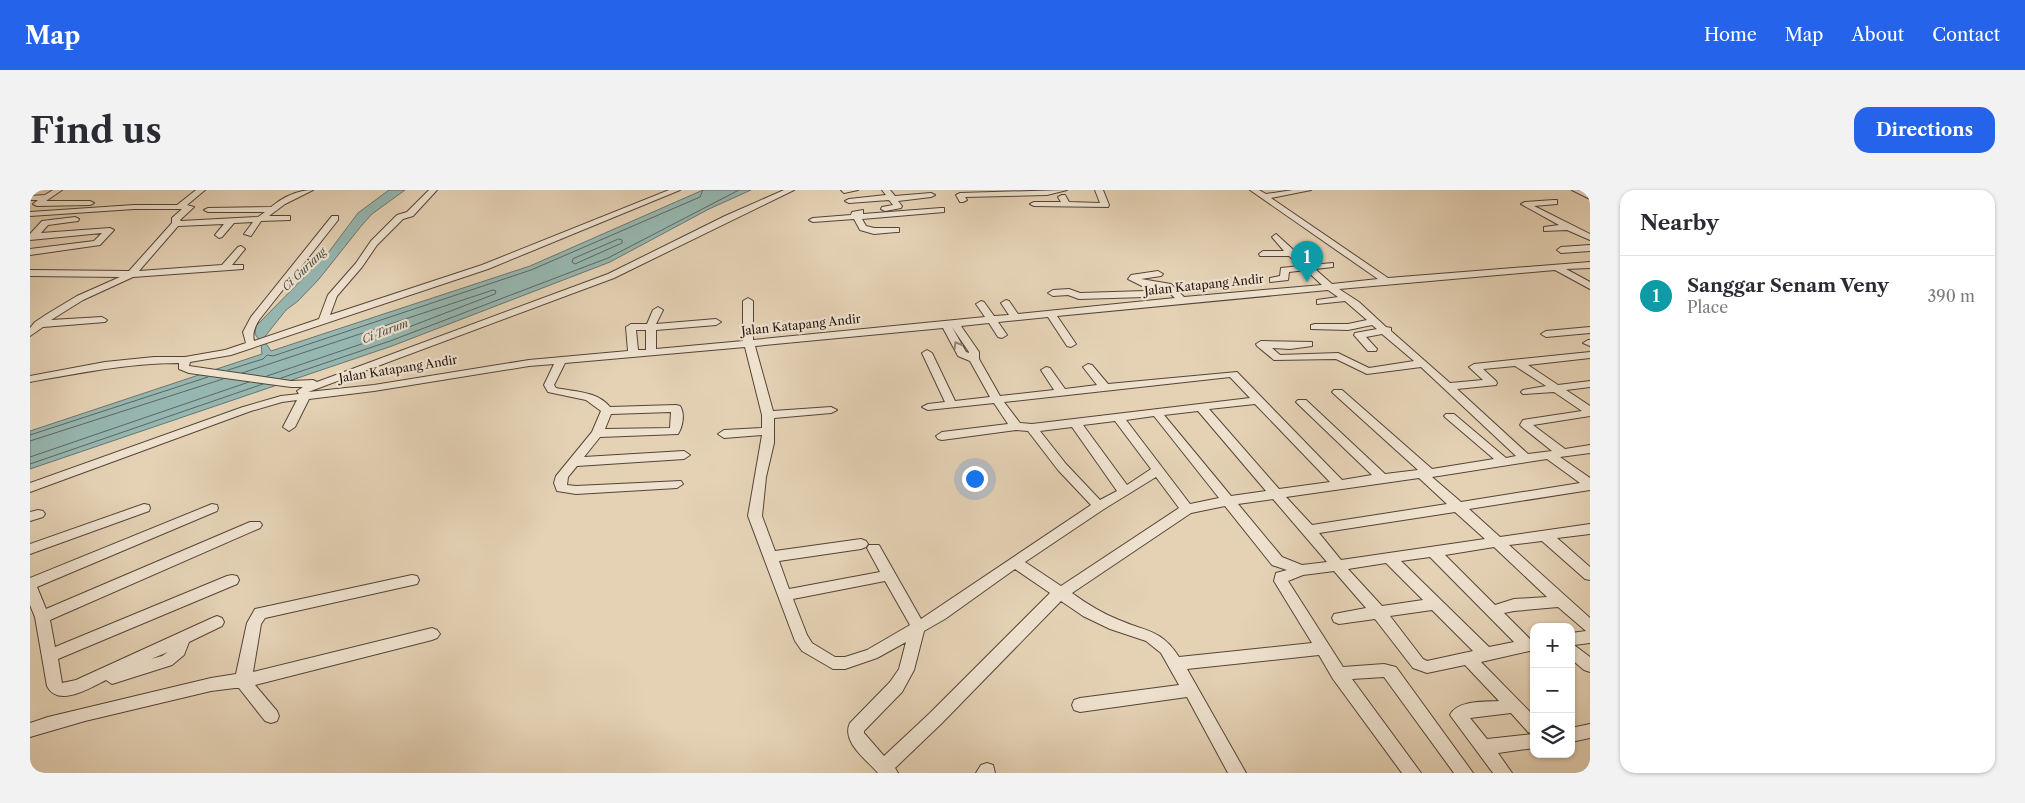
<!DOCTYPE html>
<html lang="en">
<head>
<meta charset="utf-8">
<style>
	:root { --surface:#fff; --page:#f2f2f3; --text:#2b2b33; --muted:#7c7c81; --line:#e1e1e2; --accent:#2563eb }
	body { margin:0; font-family:"Libre Caslon Text",serif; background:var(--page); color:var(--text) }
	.controls { position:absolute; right:15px; bottom:15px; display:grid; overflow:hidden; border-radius:10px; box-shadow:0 1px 4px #0004 }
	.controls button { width:45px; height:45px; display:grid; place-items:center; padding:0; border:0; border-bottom:1px solid var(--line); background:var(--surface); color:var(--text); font:25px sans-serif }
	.you { position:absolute; left:944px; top:288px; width:18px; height:18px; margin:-12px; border:4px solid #fff; border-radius:50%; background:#1a73e8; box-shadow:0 0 0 8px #1a73e833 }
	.badge { display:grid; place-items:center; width:32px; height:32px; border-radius:50%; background:var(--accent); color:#fff; font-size:16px; font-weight:700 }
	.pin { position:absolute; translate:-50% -41px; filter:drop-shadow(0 1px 2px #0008) }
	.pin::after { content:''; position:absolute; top:26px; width:18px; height:15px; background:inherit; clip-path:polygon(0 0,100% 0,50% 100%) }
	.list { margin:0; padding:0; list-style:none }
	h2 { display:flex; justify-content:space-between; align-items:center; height:65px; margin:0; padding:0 20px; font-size:21px }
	h2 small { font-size:16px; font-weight:400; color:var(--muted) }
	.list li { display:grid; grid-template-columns:32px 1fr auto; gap:15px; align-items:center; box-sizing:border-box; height:80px; padding:0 20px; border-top:1px solid var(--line) }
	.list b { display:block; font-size:19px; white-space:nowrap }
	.list p { margin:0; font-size:16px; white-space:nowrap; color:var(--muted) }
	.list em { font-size:16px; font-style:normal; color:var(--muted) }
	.icon { flex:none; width:28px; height:28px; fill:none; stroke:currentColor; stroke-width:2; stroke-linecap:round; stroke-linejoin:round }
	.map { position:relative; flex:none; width:1560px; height:583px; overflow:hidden; border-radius:15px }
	header { display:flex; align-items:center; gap:30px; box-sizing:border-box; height:70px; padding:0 25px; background:var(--accent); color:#fff }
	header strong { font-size:24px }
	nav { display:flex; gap:28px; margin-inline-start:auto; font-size:18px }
	.intro { display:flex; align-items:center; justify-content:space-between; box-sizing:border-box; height:120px; padding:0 30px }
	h1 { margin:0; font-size:35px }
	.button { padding:12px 22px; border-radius:15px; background:var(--accent); color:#fff; font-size:18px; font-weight:700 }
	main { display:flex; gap:30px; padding:0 30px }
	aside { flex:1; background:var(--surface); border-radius:15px; box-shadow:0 1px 4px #0004 }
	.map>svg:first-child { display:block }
</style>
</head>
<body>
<header>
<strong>Map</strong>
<nav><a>Home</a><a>Map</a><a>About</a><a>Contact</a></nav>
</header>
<div class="intro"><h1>Find us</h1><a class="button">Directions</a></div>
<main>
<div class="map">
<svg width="1560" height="583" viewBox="0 0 1560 583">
	<rect width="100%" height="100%" fill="#e5d2b5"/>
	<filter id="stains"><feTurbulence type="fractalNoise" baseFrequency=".004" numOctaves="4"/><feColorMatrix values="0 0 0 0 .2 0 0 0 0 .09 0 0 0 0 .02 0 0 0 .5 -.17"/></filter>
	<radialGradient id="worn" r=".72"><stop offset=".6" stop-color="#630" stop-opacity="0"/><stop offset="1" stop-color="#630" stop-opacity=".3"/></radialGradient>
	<polygon fill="#96b7b1" stroke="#697670" points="359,0 375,0 342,24 332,35 289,89 268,111 256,120 233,149 241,161 500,76 673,0 721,0 679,19 580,72 362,156 0,279 0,241 232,164 231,153 225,144 226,136 298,63 328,23"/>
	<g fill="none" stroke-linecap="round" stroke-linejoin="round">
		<g stroke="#5e6660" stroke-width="1">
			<polygon points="589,49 592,50 592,53 545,74 542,72 543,69"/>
			<polyline points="198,180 233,169 237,165 243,166 501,80 670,7 673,0"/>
			<polyline points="212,183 463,100 466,101 465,104 358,145 237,186"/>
			<polyline points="251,188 360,151 578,68 709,0"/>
			<polyline points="0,245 178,187"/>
			<polyline points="0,251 193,189"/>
			<polyline points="0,267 219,192"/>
			<polyline points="0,274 233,194"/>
		</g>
		<g stroke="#554438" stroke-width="2">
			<g id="minor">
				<polygon points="23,0 32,0 16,11 60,11 64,13 60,15 7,16 3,14 8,10 0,10 0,6 15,5"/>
				<path d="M166,0H175L157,15L164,17L150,30L151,31L228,27L235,22H178L174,20L178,18L241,17C253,7 268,0 283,0L255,14L239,26H260V30L231,31L221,46L214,44L223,32L204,33L192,47L189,48L185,45L194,34L148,36L109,81L192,75L208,57L211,56L215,59L202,75H213V79L103,87L53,110L21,130L72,127L77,130L75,132L13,137L0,146V138L5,132L17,124L47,106L90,87L0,86V80L99,81L142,33V28L152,19H104L0,26V22L104,15H147Z"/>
				<path d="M399,0H407L383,26L373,29L347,55L332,77L307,106L300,125L452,75L639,0H650L458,79L201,165L160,172L159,176L261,191L283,190L287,192L578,84L695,26L754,0H764L584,88L278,202L344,195L499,170L598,161L596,137L601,134H617L623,120L628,117L633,120L626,134L686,129L691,132L686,135L626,140V159L713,151V111L718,108L723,111V150L955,127L946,114L951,111L954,112L964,126L979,125L971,113L976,110L979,111L988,124L1145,108L1135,99L1112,96L1098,89L1101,85L1128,81L1133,84L1131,86L1111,89L1141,94L1154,107L1292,95L1276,80L1259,82L1258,90L1240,92V88L1250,86L1251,78L1270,76L1259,66H1230L1229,64L1233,61H1254L1242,47L1246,44L1280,75L1303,73V77L1285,79L1302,94L1348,89L1220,0H1229L1236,4L1263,0H1281L1241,8L1358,88L1560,72V78L1536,79L1560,92V99L1525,80L1309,99L1329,112L1356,137L1361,138V141L1420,193L1453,190L1439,177L1444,174L1560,162V168L1498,175L1528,195L1560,191V197L1536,200L1560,216V226L1503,235L1535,259L1560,255V263L1530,267L1560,288V300L1439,319L1470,347L1560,334V344L1527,348L1560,377V390L1555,389L1512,351L1479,355L1560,428V453L1544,455L1560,467V482L1554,480L1541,469V443L1556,441L1528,417L1484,421L1474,423L1500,449L1504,448V460L1451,472L1504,526V558L1468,563L1482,583H1463L1420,525C1427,510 1454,512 1469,511L1435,475L1397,483L1383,478L1345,429L1309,434L1304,432L1302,428L1304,424L1336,418L1304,381L1273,385L1258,391L1313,477L1354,474L1366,477L1443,583H1424L1354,487L1322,489L1391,583H1372L1303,489L1289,465L1157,479L1216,583H1198L1157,507L1050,522L1044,520L1042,515L1044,510L1050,508L1149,495L1131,463L1116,451L1080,439L1053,426L1031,411L912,533L865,578L868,583H848C837,570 811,552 820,533L860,492L869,479L876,452L847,468L815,479H803L772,461L765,451L718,326L732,245L694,248L688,244L694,240L732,238V225L715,157L535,173L524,195L526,198C545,202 567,201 580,217L646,215L650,216C655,223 653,236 648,244L570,247L554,267L654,261L660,265L654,269L547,276L538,287L537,295L546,296L651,291L653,294L647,298L546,304L527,301L524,293L526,286L562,242L571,221L556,210L518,202L514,195L524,174L499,176L344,201L279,209L265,237L259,241L253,237L267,210L252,212L221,221L0,302V293L213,217L251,206L269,204L267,201L273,197H261L159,183L149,179V173C98,173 50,183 0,192V186L75,172L124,167H155L195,160L216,153L213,142L221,127L302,26H308V30L229,130C225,137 222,143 224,151L289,129L298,105L326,73L341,51L367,25L377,22ZM1298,100L1308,107L1287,110V114L1315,111L1337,130L1318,134H1285L1281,135V139L1318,140L1342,135L1347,139L1325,143L1324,145L1338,161H1346L1347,159L1336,147L1352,144L1384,171L1339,178L1308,163L1250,165L1242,158L1260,159L1282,156V152L1231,151L1226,154L1227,156L1244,170L1306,169L1337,184L1391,177L1486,266L1476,268L1424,224H1416L1414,226L1416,228L1464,269L1402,279L1312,200H1304L1302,202L1304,204L1388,280L1355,284L1276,210H1268L1266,212L1268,214L1342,285L1312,290L1207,182L1078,194L1062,175L1058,174L1053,177L1067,195L1035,199L1020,178L1016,177L1011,180L1024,200L970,206L949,169V162L931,136L959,133L968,147L972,148L977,145L968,132L1018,127L1037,156L1041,157L1046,154L1027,126ZM922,137L939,162V163L936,162ZM913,138L928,166L940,171L960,207L925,211L902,163L897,160L892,163L915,212L898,214L892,217L898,220L964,213L978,234L912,242L906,246L908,249L912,250L986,240L998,241L1028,280L1061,315L891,429L849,355H839L837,358L850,382L759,399L749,371L831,359L836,357L838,354L836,351L831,349L745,361L732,326L736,287L744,253V228L801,223L807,220L801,217L743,221L725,156ZM606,140H616V160H608ZM1485,176L1516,196L1493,200L1491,202L1493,204L1524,202L1552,221L1493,230L1490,235L1492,237L1522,261L1498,264L1427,199L1466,195L1467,193L1466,191L1453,179ZM1200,187L1220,208L1002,234L990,233L974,212ZM1225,214L1300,292L1249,299L1179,219ZM1168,221L1236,301L1201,306L1134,225ZM641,222L640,238L575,239L581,224ZM1124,226L1189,308L1160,314L1096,230ZM1085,231L1121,279L1097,295L1053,235ZM1042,237L1087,301L1070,310L1036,274L1010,241ZM1517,269L1550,293L1431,312L1402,287ZM1126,287L1149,318L1031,396L995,372L1074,319ZM1389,288L1417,314L1282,335L1256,307ZM1243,309L1297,372L1272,375L1252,367L1208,314ZM1195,316L1242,375L1257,380L1246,383L1244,391L1282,453L1149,467C1131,439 1117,442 1089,430C1072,423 1057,414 1042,403L1161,323ZM1425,322L1455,349L1311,370L1289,343ZM1464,357L1517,407L1484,409L1465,415L1415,365ZM1400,367L1484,452L1459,457L1371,371ZM1356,373L1393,410L1352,416L1318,379ZM985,379L1020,403L900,523L854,566L834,543V541L872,502L884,480L894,441L915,429ZM855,391L880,435L837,460L815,467H805L782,453L777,445L763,409ZM1402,420L1443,461L1397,471L1393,469L1360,426ZM1481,523L1498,542L1503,544L1457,549L1440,528Z"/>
				<polygon points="811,0 828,0 814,3"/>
				<polygon points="852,0 860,0 865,6 901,3 905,5 901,7 868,11 872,16 871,18 855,21 851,19 852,17 863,15 859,10 819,13 815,11 819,9 856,5"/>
				<polygon points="1037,0 1017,5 935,7 937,10 933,12 930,12 926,5 930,3"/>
				<polygon points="1065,0 1073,0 1079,15 1078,17 1004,16 1000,14 1004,12 1031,12 1028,7 1032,5 1035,5 1039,12 1070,13"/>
				<polygon points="1542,0 1552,0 1560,4 1560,9"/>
				<polygon points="1524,10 1527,10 1527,14 1504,16 1560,44 1560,50 1537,40 1514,41 1514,37 1529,35 1491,14 1495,12"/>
				<polygon points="911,18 914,18 914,22 832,29 836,36 844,38 869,38 869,42 866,42 844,44 830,40 824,29 783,32 779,30 783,28 821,25 822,22 833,20 833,24"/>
				<polygon points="45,27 49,29 48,31 18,35 11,43 80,38 84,40 70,55 0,65 0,59 64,51 72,43 0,50 0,44 12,31"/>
				<polygon points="1560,55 1560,61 1531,63 1527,60 1531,57"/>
				<polygon points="1039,99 1050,103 1116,101 1121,104 1116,107 1049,109 1038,105 1023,106 1018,103 1023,100"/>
				<polygon points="1560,137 1560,143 1516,147 1511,144 1516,141"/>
				<polygon points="1558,150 1560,150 1560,156 1553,153"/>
				<polygon points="114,314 119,315 120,318 119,321 0,364 0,354"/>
				<path d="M182,314L187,315L188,318L187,321L7,397L16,419L220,332H230L232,335L230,338L20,430L25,457L197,386L202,385L207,386L209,390L207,394L28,469L32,493L46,490L182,428L187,426L192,428L194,432L192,436L159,452L154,465L142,475L82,494L76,490C60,498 28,518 17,496L5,427L0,415V388ZM138,462L132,466L121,469Z"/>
				<polygon points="8,320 13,321 15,324 13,327 0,331 0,322"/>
				<polygon points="382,385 387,386 389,390 387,394 235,428 231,434 223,482 402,438 407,440 410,444 407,448 402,450 225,495 247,521 249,526 247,531 241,533 235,531 209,498 205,498 181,501 55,531 0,547 0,533 18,527 181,488 206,484 217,433 225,419"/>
				<polygon points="1560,534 1560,548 1541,552 1541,538"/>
				<polygon points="957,573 963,575 965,583 946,583 951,575"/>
			</g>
		</g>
		<use href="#minor" fill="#eee2cf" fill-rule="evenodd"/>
	</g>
	<defs><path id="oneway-chevron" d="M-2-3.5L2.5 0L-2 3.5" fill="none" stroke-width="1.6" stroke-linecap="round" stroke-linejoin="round" transform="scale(1.25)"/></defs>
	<use stroke="#948679" href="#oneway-chevron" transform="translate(927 155) rotate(-120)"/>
	<g text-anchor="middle" stroke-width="4.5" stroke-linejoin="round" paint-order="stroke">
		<g font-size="11" font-style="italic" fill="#4d4e48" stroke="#eee2cf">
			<text transform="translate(274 79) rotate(-44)" y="4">Ci Guriang</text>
			<text transform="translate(355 141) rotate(-21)" y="4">Ci Tarum</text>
		</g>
		<g font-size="12" fill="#25150f" stroke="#eee2cf">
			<text transform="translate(1174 95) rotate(-6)" y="4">Jalan Katapang Andir</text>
			<text transform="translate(771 135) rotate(-6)" y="4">Jalan Katapang Andir</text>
			<text transform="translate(368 179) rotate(-9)" y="4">Jalan Katapang Andir</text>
		</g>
	</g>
	<rect width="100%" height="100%" filter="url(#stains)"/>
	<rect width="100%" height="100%" fill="url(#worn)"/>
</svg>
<div class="controls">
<button>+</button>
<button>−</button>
<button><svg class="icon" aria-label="layers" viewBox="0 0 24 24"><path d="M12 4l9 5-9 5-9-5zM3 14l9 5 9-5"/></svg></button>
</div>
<div class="you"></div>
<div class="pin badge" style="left:1277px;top:92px;background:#0f9aa8">1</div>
</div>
<aside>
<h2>Nearby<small></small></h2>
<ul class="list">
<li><span class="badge" style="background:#0f9aa8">1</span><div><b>Sanggar Senam Veny</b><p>Place</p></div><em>390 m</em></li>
</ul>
</aside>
</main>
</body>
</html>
